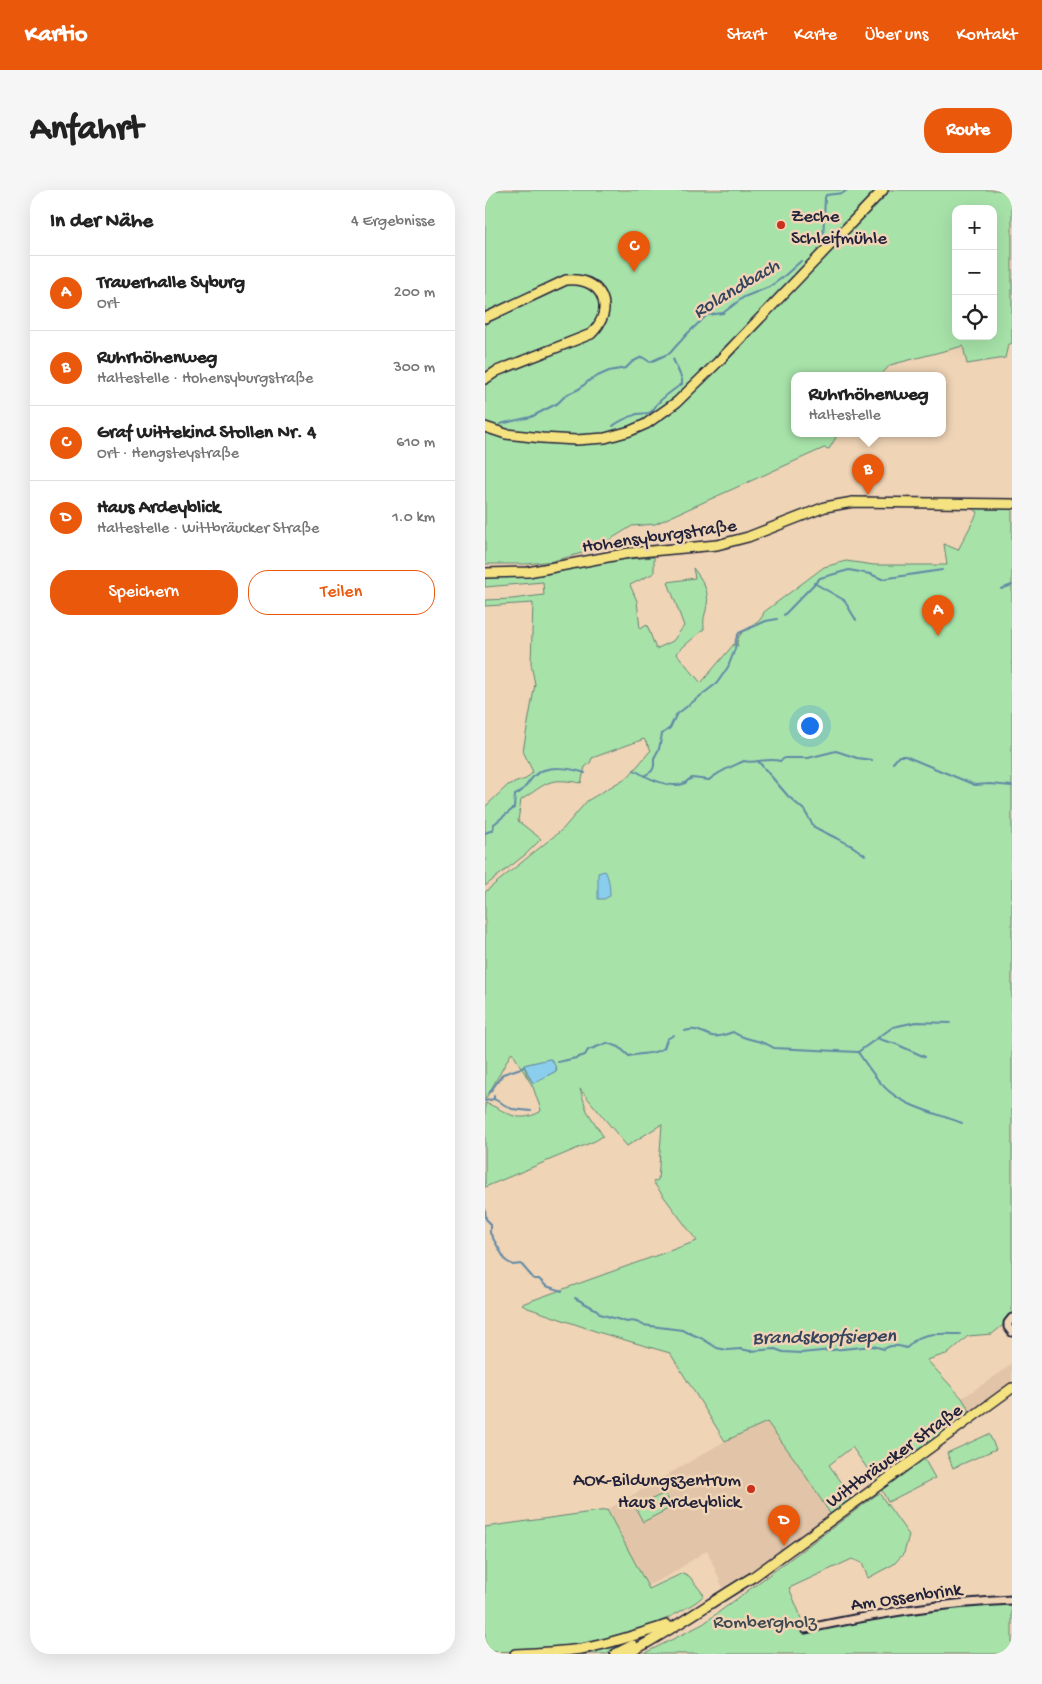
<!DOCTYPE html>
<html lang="de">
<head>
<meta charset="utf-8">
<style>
	:root { --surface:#fff; --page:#f6f6f6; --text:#222; --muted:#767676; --line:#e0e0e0; --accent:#ea580c }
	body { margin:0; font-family:"Gochi Hand",sans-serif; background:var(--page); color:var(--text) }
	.controls { position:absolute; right:15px; top:15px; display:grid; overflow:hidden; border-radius:10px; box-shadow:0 5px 20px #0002 }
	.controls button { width:45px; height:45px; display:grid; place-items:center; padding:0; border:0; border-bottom:1px solid var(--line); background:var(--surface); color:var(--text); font:25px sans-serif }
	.you { position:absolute; left:324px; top:535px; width:18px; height:18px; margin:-12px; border:4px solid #fff; border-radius:50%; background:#1a73e8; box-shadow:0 0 0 8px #1a73e833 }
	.badge { display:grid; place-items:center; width:32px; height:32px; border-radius:50%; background:var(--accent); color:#fff; font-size:16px; font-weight:700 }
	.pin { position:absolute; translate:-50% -41px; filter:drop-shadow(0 1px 2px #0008) }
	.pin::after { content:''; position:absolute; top:26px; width:18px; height:15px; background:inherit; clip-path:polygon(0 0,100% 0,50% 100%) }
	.popup { position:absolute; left:306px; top:182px; width:155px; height:65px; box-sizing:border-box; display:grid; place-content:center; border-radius:10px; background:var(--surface); filter:drop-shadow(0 1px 4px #0005); font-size:16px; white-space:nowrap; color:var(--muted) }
	.popup b { font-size:19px; color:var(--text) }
	.popup::after { content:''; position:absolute; left:50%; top:100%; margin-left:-10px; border:10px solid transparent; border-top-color:var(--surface) }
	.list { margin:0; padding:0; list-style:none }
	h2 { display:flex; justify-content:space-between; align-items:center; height:65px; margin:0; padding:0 20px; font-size:21px }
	h2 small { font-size:16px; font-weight:400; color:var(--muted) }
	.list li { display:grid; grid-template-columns:32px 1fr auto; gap:15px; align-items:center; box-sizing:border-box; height:75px; padding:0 20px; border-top:1px solid var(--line) }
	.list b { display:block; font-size:19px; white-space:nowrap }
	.list p { margin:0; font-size:16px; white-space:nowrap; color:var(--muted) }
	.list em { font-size:16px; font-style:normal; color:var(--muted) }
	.actions { display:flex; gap:10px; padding:15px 20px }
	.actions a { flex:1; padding:11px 0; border:1px solid var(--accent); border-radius:20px; text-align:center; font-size:18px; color:var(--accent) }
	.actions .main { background:var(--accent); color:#fff }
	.icon { flex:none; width:28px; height:28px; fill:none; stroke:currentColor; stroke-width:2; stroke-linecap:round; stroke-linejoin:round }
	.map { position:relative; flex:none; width:527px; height:1464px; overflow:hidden; border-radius:20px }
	header { display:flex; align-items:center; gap:30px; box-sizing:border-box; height:70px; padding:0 25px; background:var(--accent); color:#fff }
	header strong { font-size:24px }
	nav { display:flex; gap:28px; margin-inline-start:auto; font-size:18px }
	.intro { display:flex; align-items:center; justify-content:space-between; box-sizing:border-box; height:120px; padding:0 30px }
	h1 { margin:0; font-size:35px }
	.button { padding:12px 22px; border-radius:20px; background:var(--accent); color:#fff; font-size:18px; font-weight:700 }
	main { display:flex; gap:30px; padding:0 30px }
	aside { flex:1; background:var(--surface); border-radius:20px; box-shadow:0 5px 20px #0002 }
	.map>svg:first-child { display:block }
</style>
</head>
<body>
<header>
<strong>Kartio</strong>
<nav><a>Start</a><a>Karte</a><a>Über uns</a><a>Kontakt</a></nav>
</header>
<div class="intro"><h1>Anfahrt</h1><a class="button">Route</a></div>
<main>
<aside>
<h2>In der Nähe<small>4 Ergebnisse</small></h2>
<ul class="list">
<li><span class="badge">A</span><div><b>Trauerhalle Syburg</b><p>Ort</p></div><em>200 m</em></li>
<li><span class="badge">B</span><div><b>Ruhrhöhenweg</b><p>Haltestelle · Hohensyburgstraße</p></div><em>300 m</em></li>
<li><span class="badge">C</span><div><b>Graf Wittekind Stollen Nr. 4</b><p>Ort · Hengsteystraße</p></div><em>610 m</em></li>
<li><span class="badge">D</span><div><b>Haus Ardeyblick</b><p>Haltestelle · Wittbräucker Straße</p></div><em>1.0 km</em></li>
</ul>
<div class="actions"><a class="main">Speichern</a><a>Teilen</a></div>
</aside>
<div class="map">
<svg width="527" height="1464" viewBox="0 0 527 1464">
	<rect width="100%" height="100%" fill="#efd4b6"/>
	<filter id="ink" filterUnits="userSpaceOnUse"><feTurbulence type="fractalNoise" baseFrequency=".02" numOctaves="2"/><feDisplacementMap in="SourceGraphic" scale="10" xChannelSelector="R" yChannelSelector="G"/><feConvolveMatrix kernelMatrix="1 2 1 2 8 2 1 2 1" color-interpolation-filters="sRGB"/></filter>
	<g filter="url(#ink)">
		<g fill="#e2c5a8">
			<polygon points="527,1173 527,1198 488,1226 477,1208 515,1183"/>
			<polygon points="282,1231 311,1271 348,1328 240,1403 222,1360 185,1385 162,1396 122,1320 240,1251"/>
		</g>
		<g fill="#a7e3a9" stroke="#648272" fill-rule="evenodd">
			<path d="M0,0H527V153L523,155L520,168L482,174L478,156L405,175L395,186H309V244H353L344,259L339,258L170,334L147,336L108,360L68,371L41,374H0ZM471,19H508V146H471Z"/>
			<path d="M477,313L527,314V1069L526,1070L527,1072V1128L507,1144L483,1146L464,1163L442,1170L477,1208L488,1226L436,1263L450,1288L403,1312L394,1295L367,1257L344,1275L371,1312L348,1328L311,1271L282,1232L240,1251L185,1163L116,1143L40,1117L37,1114L212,1051L168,992L173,990L177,934L142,956L95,899L102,921L118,946L110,951L0,997V913C22,920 30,935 55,922L56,920L48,897L27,862L0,910V702L78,639L102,611L144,586L166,560L159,549L107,568L105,573L100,577L96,593C62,587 63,593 36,610L33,631L56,649L41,664L0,696V617L23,595L41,589L48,582L38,561L50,494L46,474L48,413L0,416V410L27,409L59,405L58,392L0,397V388L63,384L121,371L169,367V383L145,395L152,411L155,439L162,435L171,459L188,451L199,436L183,392L210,388L208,378C216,388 225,401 222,415C220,427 218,425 219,439L191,463L216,493L249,454L253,456L252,453C252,452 254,446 255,445C262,436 276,435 279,422L339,377L361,371L389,375H462L459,354L473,360L493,322ZM66,869L72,879L71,881L48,893L42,885L39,875Z"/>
			<polygon points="504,1244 511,1259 468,1278 462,1263"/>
			<polygon points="180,1303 187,1317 158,1332 150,1317"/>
			<path d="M394,1303L424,1345L419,1363L409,1374L383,1388L377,1373L367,1369L304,1398L314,1422L319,1441C389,1429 455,1415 527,1413V1464H158L218,1434Z"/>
			<path d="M122,1320L164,1399L198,1383L204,1386L219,1405C212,1413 202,1417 194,1422C150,1447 99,1456 50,1460C33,1462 17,1461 0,1462V1337Z"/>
			<polygon points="157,1446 122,1464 74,1464"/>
		</g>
		<g fill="#8bcdec" stroke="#6189a5">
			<path d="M120,681C124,687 125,698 125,706L119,709H113V683Z"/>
			<path d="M64,869C67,869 72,877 71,881L49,893L47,892L39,875Z"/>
		</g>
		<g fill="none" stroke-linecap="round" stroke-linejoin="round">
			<g stroke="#6189a5" stroke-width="2">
				<polyline points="336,52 338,49 340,8 341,5 358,3 362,0"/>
				<polyline points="15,234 46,227 73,213 81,205 94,199 106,189 124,181 141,178 147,172 157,167 165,172 185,163 202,144 222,125 238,123 259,107 284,97 297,88 316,71"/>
				<path d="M128,236C135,230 144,227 152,224C156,223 160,224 164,223C169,221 169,218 172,214C179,206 188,200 197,194V189L188,169"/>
				<polyline points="329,393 359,410 371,430"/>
				<polyline points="516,399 527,395"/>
				<polyline points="299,425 335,388 364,380 385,384 397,389 457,380"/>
				<polyline points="273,571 303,606 319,620 329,637 367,656 380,665"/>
				<polyline points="408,573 414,566 420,566 490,595 505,594 527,596"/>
				<path d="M149,580C161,587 186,600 200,593C202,591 204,589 207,588L224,590C234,581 246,577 259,571C270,574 283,567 295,571L300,568H323L351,561L372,568L387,570"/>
				<polyline points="159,586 167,581 169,576 169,568 174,559 177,544 185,538 191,525 232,493 243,477 250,459 251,449 254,443 281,431 292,429"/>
				<path d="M0,643L8,640L9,634L29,618L30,605C39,602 42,593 49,586C61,574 85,578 100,583"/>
				<path d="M200,841C213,837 216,843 227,846C234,848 241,844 248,842C260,851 276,849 289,858L373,862"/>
				<polyline points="394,849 411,854 440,867"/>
				<path d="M373,862C382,875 392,892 405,902C424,918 454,924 477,933"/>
				<polyline points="373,862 408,837 431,832 465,833"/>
				<path d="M73,872L91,868L100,865L103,860L122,853L134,857L144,866C156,863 168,865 179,858L182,849L189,845"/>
				<polyline points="5,902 18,884 39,877"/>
				<polyline points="9,909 27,919 46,921"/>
				<polyline points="0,911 9,909 9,906"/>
				<polyline points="0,1019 1,1029 5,1033 5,1043 21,1071 28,1075 36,1074 49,1089 54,1089 61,1096 77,1101"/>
				<path d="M90,1108L112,1120L115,1124L142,1132C148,1130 153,1132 158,1135L197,1140L216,1148L232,1158L242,1160L256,1159L265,1161L290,1159L298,1162L316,1163L388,1156L399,1159C406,1154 413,1155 421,1158C425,1156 427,1152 430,1150C443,1142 460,1144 475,1144"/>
			</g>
			<g stroke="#22223b" stroke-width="11">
				<g id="minor">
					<polyline points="527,1128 523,1133 523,1137 527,1142"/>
					<path d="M320,1439C390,1424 455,1413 527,1410"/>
				</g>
			</g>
			<g stroke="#22223b" stroke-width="12">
				<g id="major">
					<path d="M0,128L81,90C117,86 132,119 106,144L12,181L0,189"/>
					<polyline points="0,237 21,244 57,248 91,250 120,248 145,241 161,234 192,212 233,172 398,0"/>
					<polyline points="0,383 43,382 144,363 232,355 263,347 340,317 368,312 527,314"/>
					<path d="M30,1464C52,1463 74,1462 96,1459C125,1454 154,1444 182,1435"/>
					<polyline points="130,1464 148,1455"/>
					<path d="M142,1464C186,1441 226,1412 268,1387L527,1198"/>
				</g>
			</g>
			<use href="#minor" stroke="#efd4b6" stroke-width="7"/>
			<use href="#major" stroke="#f5e382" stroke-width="9"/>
		</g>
	</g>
	<g fill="#c8321e" stroke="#efd4b6" stroke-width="2">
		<circle cx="296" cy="35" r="5"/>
		<circle cx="266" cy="1299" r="5"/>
	</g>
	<g text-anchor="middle" stroke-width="5" stroke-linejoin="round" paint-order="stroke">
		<g font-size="19" fill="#22223b" stroke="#efd4b6" text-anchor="start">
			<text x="306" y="31">Zeche<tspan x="306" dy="22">Schleifmühle</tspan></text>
			<text x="256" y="1295" text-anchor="end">AOK-Bildungszentrum<tspan x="256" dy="22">Haus Ardeyblick</tspan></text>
		</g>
		<g font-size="19" fill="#22223b" stroke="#efd4b6">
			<text transform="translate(174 344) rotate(-8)" y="7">Hohensyburgstraße</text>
			<text transform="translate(408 1264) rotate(-36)" y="7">Wittbräucker Straße</text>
			<text transform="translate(421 1405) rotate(-8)" y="7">Am Ossenbrink</text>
		</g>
		<g font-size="19" fill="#3d4951" stroke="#efd4b6">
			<text x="280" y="1437">Rombergholz</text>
		</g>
		<g font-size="20" font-style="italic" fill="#37445e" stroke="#efd4b6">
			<text transform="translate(250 97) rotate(-31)" y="7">Rolandbach</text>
			<text transform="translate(339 1145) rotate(-1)" y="7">Brandskopfsiepen</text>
		</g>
	</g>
</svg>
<div class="controls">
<button>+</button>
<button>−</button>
<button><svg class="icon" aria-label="locate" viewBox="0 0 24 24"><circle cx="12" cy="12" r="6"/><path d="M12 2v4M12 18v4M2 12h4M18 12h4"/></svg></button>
</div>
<div class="you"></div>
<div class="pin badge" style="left:453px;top:446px">A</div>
<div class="pin badge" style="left:383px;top:305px">B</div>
<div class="popup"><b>Ruhrhöhenweg</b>Haltestelle</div>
<div class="pin badge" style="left:149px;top:82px">C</div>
<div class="pin badge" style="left:299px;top:1356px">D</div>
</div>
</main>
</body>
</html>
